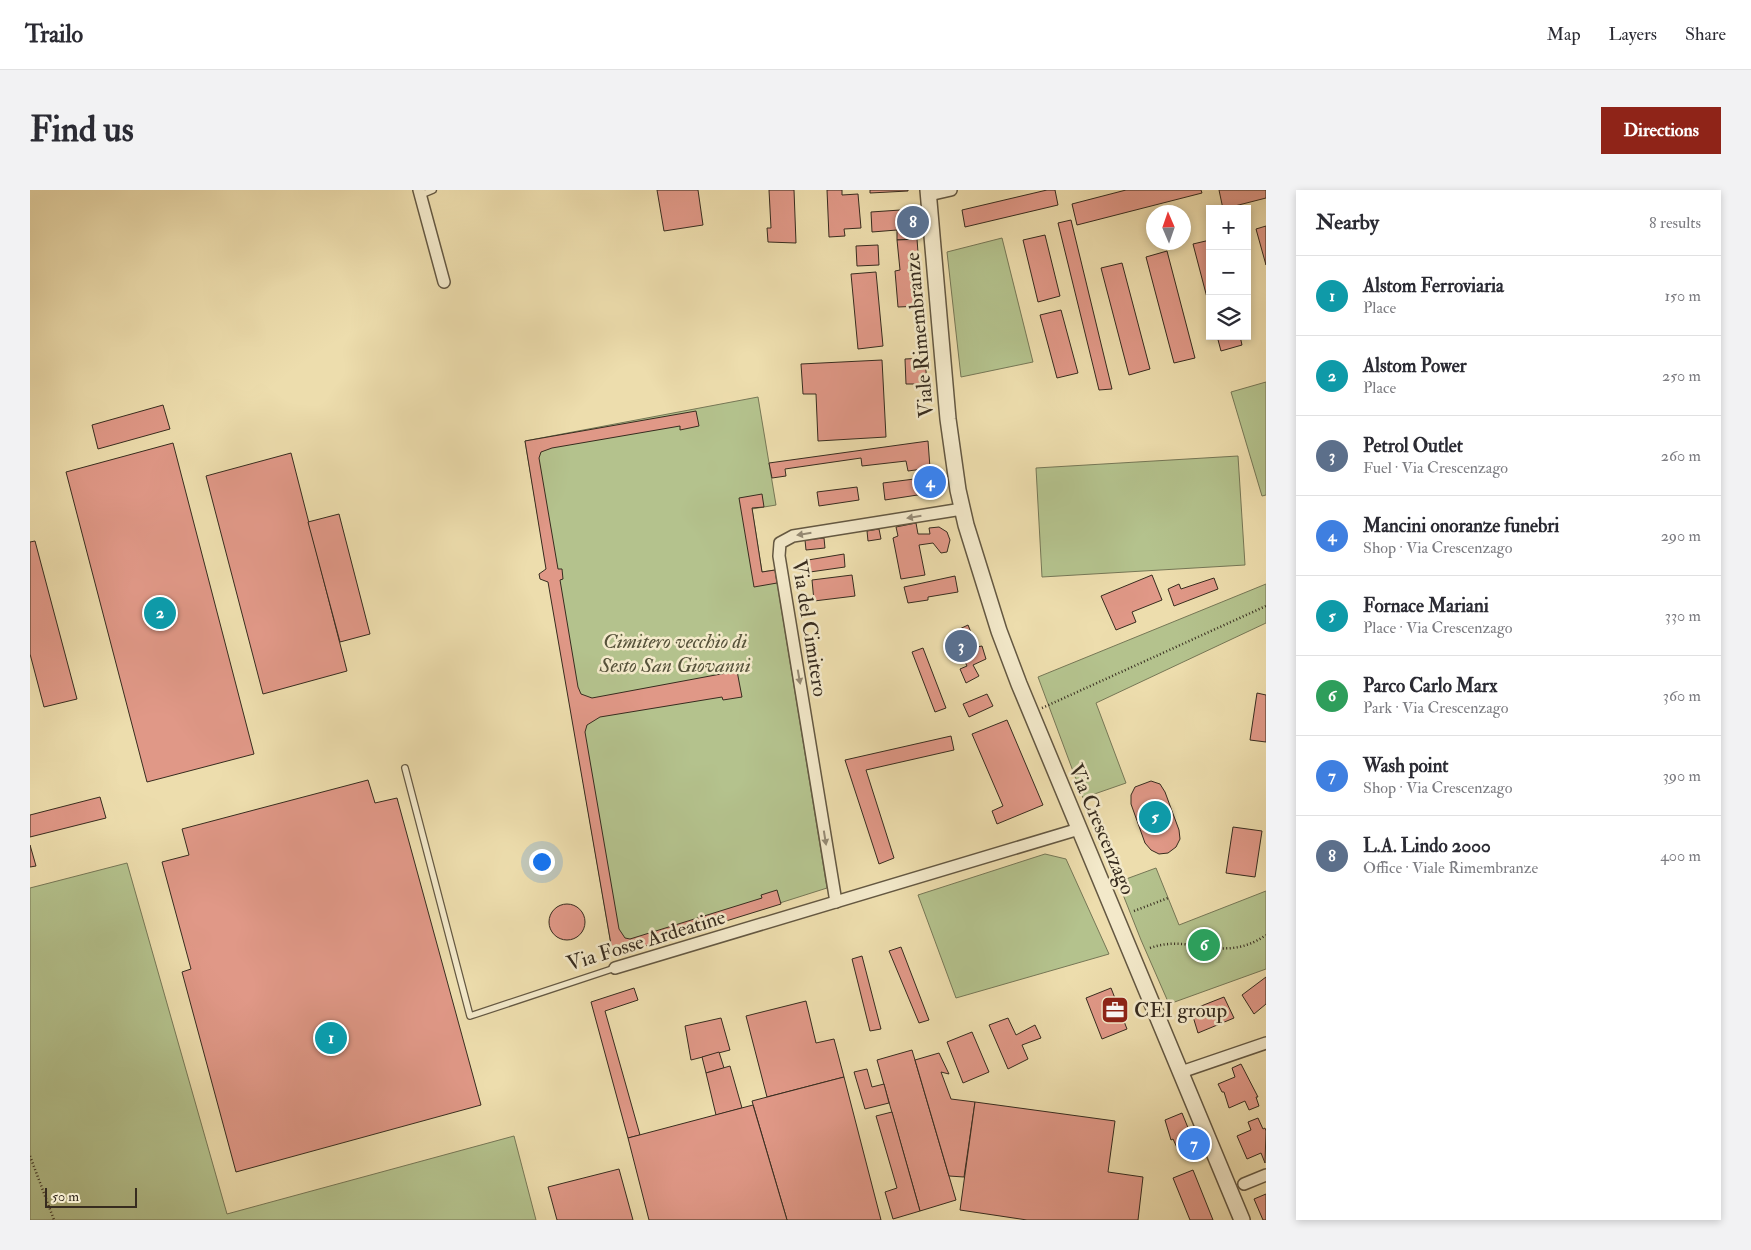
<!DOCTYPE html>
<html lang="en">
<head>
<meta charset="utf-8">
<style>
	:root { --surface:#fff; --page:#f2f2f3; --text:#2b2b33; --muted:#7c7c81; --line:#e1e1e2; --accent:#8f2418 }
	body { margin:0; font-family:"IM FELL Double Pica",serif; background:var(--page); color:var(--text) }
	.controls { position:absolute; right:15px; top:15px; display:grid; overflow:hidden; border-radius:0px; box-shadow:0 2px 8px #0003 }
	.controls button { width:45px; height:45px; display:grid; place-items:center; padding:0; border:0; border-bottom:1px solid var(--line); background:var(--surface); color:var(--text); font:25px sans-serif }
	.compass { position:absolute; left:1116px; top:15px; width:45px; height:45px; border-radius:50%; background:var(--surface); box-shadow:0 2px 8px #0003; rotate:358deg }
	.scale { position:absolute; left:15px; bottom:12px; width:92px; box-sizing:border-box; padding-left:5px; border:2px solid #372c1f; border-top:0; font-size:14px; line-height:18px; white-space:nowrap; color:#372c1f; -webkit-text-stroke:4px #f3e9ca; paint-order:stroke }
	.you { position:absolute; left:511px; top:671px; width:18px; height:18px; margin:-12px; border:4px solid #fff; border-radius:50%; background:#1a73e8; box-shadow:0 0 0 8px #1a73e833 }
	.badge { display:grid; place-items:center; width:32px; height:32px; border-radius:50%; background:var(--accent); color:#fff; font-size:16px; font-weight:700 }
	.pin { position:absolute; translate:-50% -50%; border:2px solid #fff; box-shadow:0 1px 5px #0006 }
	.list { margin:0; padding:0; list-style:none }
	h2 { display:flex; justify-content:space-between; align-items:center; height:65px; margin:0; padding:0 20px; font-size:21px }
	h2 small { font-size:16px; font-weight:400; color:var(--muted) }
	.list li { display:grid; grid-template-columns:32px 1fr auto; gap:15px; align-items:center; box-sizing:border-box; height:80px; padding:0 20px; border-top:1px solid var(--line) }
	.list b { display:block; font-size:19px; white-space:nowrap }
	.list p { margin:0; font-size:16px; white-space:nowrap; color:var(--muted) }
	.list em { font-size:16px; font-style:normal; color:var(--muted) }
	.icon { flex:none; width:28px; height:28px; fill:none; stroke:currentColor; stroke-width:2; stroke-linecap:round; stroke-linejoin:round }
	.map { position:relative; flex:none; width:1236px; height:1030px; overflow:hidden; border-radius:0px }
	header { display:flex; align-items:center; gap:30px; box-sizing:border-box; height:70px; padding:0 25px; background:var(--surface); border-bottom:1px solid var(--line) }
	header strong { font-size:24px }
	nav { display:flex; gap:28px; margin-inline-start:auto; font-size:18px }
	.intro { display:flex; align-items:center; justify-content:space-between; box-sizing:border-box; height:120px; padding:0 30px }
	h1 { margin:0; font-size:35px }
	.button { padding:12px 22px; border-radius:0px; background:var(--accent); color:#fff; font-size:18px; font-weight:700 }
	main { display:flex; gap:30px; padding:0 30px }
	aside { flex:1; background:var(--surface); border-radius:0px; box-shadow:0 2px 8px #0003 }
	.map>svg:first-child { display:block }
</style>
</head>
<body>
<header>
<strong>Trailo</strong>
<nav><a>Map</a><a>Layers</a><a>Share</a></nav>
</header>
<div class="intro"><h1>Find us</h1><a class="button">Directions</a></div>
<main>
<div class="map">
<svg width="1236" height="1030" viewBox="0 0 1236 1030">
	<rect width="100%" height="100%" fill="#edddad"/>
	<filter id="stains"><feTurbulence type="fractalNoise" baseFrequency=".004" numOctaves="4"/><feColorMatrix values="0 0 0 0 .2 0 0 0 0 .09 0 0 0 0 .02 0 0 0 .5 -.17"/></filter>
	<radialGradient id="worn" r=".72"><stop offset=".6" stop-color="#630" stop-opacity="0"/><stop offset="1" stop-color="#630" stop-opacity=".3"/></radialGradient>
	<g fill="#b4c28d" stroke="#767756">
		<polygon points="972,48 1003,172 931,187 917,62"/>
		<polygon points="1236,192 1236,305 1232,306 1201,202"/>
		<polygon points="728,207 746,315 722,319 732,382 745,380 797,698 583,766 495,251"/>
		<polygon points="1208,266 1215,375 1012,387 1006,278"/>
		<polygon points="1236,394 1236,433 1066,513 1096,593 1053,608 1008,487"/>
		<polygon points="1015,664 1036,669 1079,764 926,808 888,705"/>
		<polygon points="97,673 197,1024 484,946 506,1030 0,1030 0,698"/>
		<polygon points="1126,678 1149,735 1236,701 1236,779 1139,814 1111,750 1088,692"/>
	</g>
	<g fill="#e09887" stroke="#372c1f">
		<polygon points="627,0 668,0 673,35 634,41"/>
		<polygon points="739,0 764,0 766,53 738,52 737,38 741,38"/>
		<polygon points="797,0 812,0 812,5 828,4 831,38 814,39 815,46 799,47"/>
		<polygon points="840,0 878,0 878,1 840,3"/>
		<polygon points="1017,0 1025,0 1028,15 935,37 932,20"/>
		<polygon points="1096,0 1171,0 1172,3 1047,35 1042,14"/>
		<polygon points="1189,0 1236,0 1236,8 1193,19"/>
		<polygon points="885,19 887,49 867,50 867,40 842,42 841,22"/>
		<polygon points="1041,30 1082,199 1069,200 1028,33"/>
		<polygon points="1236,36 1236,75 1226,39"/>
		<polygon points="1015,45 1030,106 1008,112 993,50"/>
		<polygon points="887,49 892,116 868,117 865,81 870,80 867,50"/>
		<polygon points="1180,50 1180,119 1163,54"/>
		<polygon points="848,55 849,75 827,76 826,56"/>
		<polygon points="1137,61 1165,168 1144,173 1116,67"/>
		<polygon points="1092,73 1120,179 1099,185 1071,78"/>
		<polygon points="846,82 853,156 828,159 821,84"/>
		<polygon points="1031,120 1048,183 1027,188 1010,125"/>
		<polygon points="1187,146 1210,146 1212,155 1191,161"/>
		<polygon points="895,168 897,194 876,194 875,169"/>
		<polygon points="852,170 856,247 788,251 786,204 773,204 771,174"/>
		<polygon points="133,215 140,239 68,259 62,235"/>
		<polygon points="666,221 669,236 650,240 650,236 522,258 511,262 509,268 528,379 532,379 533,389 530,390 548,497 551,504 562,508 707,481 712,507 693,510 692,507 570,527 557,535 555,542 589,739 595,748 600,749 732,708 731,705 747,700 751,714 583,766 518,392 510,389 509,384 516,379 495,251"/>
		<polygon points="898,251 900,278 878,281 876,271 832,276 831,268 755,279 756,286 742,288 739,273"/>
		<polygon points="143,253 224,564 117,592 36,282"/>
		<polygon points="261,263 317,481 233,504 176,286"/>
		<polygon points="900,287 901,296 894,304 855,310 853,293"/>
		<polygon points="827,297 829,310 789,316 787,302"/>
		<polygon points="732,304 734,317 722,318 732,382 745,380 747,393 724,397 709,308"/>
		<polygon points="309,324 340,444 310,452 278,332"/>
		<polygon points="886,333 888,344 900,344 899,338 909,337 917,342 920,350 917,362 911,363 903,353 889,355 895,385 871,389 863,348 868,346 866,337"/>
		<polygon points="849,339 851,349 838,351 837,341"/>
		<polygon points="794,348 795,358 776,360 775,350"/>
		<polygon points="5,351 47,509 14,517 0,464 0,352"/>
		<polygon points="814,364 815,377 780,382 778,370"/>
		<polygon points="822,385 825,406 784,411 782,390"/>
		<polygon points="1122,385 1132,410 1102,422 1106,432 1086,440 1071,406"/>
		<polygon points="925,386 928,402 898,407 898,410 878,413 874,397"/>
		<polygon points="1184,388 1188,399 1144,416 1138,399 1149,394 1151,399"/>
		<polygon points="938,435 947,457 952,456 956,469 943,475 949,486 936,493 930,479 937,476 921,443"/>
		<polygon points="893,458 916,518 905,522 882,462"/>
		<polygon points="1227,503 1236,505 1236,552 1220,550"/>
		<polygon points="957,504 963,516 939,527 933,514"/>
		<polygon points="977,530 1013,615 967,634 962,621 973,616 942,544"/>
		<polygon points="921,546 924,560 836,580 864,668 849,674 815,570"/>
		<polygon points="338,590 345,613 367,608 451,915 206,982 152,782 161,779 132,672 159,665 152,639"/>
		<polygon points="1121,591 1130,594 1135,602 1149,640 1150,649 1146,657 1138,663 1129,664 1121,660 1115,653 1101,614 1101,605 1105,597"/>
		<polygon points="70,607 76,628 0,647 0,625"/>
		<polygon points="1203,637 1232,641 1225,687 1196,683"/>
		<polygon points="0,655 6,676 0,677"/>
		<circle cx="537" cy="732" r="18"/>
		<polygon points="871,757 899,830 889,833 859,761"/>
		<polygon points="832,766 851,839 840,841 822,769"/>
		<polygon points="1236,787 1236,814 1224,824 1212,805"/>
		<polygon points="604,798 608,810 575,821 610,945 598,948 561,812"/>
		<polygon points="1081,798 1097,839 1072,849 1056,808"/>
		<polygon points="1194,807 1204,828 1168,843 1161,820"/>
		<polygon points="776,811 786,853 804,849 814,887 737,907 716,826"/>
		<polygon points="691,828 700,860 661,870 655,836"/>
		<polygon points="978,828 986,845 1005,835 1011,848 992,855 998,869 978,879 959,835"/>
		<polygon points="942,842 959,882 933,893 917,852"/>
		<polygon points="882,860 926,1010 890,1021 847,870"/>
		<polygon points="689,862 694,878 676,883 672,867"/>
		<polygon points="909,863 919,884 911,882 921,909 945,912 934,987 919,986 885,870"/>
		<polygon points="1211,874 1228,907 1226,907 1229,916 1219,920 1215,911 1199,918 1194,902 1192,902 1188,894 1205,887 1202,878"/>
		<polygon points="700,876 712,918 686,925 676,883"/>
		<polygon points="837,879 842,897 854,894 859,913 835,919 824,882"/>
		<polygon points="814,887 851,1030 757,1030 722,911"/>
		<polygon points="945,912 1085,931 1078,982 1113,987 1108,1030 997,1030 930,1020"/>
		<polygon points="723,915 757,1030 619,1030 598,948"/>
		<polygon points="862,922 890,1021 863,1029 855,1002 867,998 846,926"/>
		<polygon points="1152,923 1165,955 1149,962 1143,949 1141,950 1135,930"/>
		<polygon points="1228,928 1233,939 1235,938 1236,941 1235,973 1231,963 1217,969 1207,946 1221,940 1218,932"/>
		<polygon points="589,979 603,1030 527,1030 518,997"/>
		<polygon points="1163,980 1183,1030 1160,1030 1143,988"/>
		<polygon points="1236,1004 1236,1030 1233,1030 1224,1009"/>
	</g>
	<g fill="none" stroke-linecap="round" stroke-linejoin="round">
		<g stroke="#645842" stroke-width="8">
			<g id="service">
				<polyline points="391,5 403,0"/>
				<polyline points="375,578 440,826 585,778"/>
			</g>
		</g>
		<g stroke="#645842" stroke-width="14">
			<g id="minor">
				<polyline points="389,0 414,92"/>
				<polyline points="899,5 921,0"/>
				<polyline points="806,712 749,366 750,353 763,346 932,319"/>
				<polyline points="585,778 1049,639"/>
				<polyline points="1151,882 1236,853"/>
				<polyline points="1214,994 1236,985"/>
			</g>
		</g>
		<g stroke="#645842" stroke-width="18">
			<polyline id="tertiary" points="898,0 918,229 928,300 936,335 969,441 989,494 1212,1030"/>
		</g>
		<g stroke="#372c1f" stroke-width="2.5" stroke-dasharray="1 2.5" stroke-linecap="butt">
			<polyline points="1012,518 1236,416"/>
			<polyline points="1104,721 1138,708"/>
			<path d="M1120,758C1161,743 1193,775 1236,745"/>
			<polyline points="0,966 24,1030"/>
		</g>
		<use href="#service" stroke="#f3e9ca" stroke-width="5.5"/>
		<use href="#minor" stroke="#f3e9ca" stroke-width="11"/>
		<use href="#tertiary" stroke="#f3e9ca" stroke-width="15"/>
	</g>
	<defs><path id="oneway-solid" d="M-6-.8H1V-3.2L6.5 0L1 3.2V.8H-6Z" transform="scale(1.25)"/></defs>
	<g fill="#958a74">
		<use href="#oneway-solid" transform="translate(884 327) rotate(171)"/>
		<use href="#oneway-solid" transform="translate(774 344) rotate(171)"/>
		<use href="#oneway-solid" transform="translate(769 487) rotate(80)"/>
		<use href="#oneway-solid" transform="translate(795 648) rotate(81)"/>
	</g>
	<defs>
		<g id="office-square" transform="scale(1.4375)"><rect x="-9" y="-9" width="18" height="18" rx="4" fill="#8f2418" stroke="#f3e9ca"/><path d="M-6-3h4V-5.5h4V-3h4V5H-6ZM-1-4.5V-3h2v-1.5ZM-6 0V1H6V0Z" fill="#fff"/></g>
	</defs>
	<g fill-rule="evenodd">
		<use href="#office-square" x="1085" y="820"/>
	</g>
	<g text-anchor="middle" stroke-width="5" stroke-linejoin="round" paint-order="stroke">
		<g font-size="21" fill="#372c1f" stroke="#f3e9ca">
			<text transform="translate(889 145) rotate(-95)" y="7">Viale Rimembranze</text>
			<text transform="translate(780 438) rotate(81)" y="7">Via del Cimitero</text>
			<text transform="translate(1072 639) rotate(67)" y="7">Via Crescenzago</text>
			<text transform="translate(616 750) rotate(-17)" y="7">Via Fosse Ardeatine</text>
		</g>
		<g font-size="21" font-style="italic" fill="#56523a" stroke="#f3e9ca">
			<text x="645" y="458">Cimitero vecchio di<tspan x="645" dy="24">Sesto San Giovanni</tspan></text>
		</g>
		<g font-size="21" fill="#372c1f" stroke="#f3e9ca" text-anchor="start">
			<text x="1104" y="827">CEI group</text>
		</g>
	</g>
	<rect width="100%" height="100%" filter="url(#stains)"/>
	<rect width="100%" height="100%" fill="url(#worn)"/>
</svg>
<div class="controls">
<button>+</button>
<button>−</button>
<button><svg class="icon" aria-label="layers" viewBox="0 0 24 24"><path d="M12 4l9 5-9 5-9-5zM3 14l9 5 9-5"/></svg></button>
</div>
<svg class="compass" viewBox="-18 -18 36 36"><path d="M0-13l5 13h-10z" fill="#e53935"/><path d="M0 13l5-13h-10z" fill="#7c7c81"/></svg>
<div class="scale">50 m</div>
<div class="you"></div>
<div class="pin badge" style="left:301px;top:848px;background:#0f9aa8">1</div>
<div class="pin badge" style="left:130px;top:423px;background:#0f9aa8">2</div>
<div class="pin badge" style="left:931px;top:456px;background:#5c6f8a">3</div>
<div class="pin badge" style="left:900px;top:292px;background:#3f7fe0">4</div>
<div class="pin badge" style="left:1125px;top:627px;background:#0f9aa8">5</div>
<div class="pin badge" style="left:1174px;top:755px;background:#2e9e5b">6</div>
<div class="pin badge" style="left:1164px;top:954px;background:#3f7fe0">7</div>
<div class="pin badge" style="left:883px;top:32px;background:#5c6f8a">8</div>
</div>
<aside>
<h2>Nearby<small>8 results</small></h2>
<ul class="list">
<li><span class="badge" style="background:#0f9aa8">1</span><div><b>Alstom Ferroviaria</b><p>Place</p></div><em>150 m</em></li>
<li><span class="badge" style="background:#0f9aa8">2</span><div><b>Alstom Power</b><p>Place</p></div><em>250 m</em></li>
<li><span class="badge" style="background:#5c6f8a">3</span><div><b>Petrol Outlet</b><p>Fuel · Via Crescenzago</p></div><em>260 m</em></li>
<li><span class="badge" style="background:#3f7fe0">4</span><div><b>Mancini onoranze funebri</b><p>Shop · Via Crescenzago</p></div><em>290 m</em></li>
<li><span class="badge" style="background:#0f9aa8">5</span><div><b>Fornace Mariani</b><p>Place · Via Crescenzago</p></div><em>330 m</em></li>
<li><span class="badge" style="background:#2e9e5b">6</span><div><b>Parco Carlo Marx</b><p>Park · Via Crescenzago</p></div><em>360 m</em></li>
<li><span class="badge" style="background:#3f7fe0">7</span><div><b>Wash point</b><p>Shop · Via Crescenzago</p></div><em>390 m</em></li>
<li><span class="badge" style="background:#5c6f8a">8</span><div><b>L.A. Lindo 2000</b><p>Office · Viale Rimembranze</p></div><em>400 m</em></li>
</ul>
</aside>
</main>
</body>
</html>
